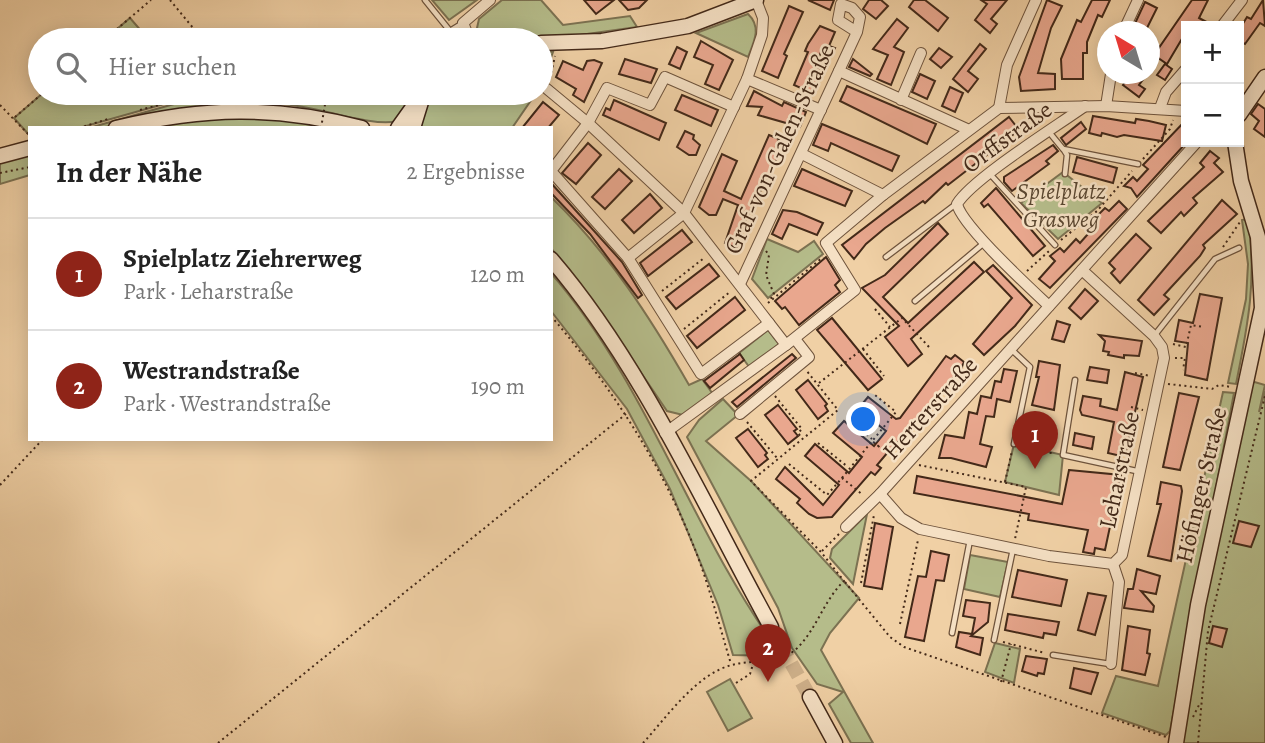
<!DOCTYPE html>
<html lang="de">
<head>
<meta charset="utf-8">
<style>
	:root { --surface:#fff; --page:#f6f6f6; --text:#222; --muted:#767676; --line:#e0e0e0; --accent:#8f2418 }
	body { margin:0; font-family:Alegreya,serif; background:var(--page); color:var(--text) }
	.controls { position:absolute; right:21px; top:21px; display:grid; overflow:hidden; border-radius:0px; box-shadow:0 4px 18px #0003 }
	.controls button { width:63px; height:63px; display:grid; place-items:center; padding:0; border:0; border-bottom:2px solid var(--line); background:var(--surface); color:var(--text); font:35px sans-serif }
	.compass { position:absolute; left:1097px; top:21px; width:63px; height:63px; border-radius:50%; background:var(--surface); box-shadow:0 4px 18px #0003; rotate:322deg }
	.you { position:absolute; left:864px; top:420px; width:24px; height:24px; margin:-18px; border:5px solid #fff; border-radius:50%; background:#1a73e8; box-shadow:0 0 0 10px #1a73e833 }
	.badge { display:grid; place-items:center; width:46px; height:46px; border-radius:50%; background:var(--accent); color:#fff; font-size:23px; font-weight:700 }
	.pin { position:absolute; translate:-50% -58px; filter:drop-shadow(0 2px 4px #0008) }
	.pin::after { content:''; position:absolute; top:37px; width:24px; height:21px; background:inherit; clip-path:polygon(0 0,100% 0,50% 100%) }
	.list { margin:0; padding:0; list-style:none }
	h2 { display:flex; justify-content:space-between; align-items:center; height:91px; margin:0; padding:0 28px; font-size:30px }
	h2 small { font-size:23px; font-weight:400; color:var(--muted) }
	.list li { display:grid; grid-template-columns:46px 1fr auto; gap:21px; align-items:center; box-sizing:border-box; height:112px; padding:0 28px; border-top:2px solid var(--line) }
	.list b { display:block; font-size:26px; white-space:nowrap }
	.list p { margin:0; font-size:23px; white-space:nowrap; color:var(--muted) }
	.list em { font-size:23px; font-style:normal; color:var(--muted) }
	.icon { flex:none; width:38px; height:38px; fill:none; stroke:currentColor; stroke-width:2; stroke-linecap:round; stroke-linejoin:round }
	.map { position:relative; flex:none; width:1265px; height:743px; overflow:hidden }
	.search { position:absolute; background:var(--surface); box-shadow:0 4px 18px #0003; left:28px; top:28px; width:525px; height:77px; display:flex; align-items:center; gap:18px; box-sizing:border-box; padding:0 24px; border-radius:38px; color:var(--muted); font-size:26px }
	.panel { position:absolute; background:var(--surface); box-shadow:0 4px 18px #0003; left:28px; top:126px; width:525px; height:315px; border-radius:0px }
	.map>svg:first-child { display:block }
</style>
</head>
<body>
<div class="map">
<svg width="1265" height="743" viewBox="0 0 1265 743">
	<rect width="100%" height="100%" fill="#f0d0a5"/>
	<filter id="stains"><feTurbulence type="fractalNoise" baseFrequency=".00286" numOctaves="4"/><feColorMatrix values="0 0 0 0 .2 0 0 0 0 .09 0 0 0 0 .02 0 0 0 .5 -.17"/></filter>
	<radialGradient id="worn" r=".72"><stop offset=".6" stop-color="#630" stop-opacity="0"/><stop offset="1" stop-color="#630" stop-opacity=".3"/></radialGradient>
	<g fill="#b5bc8a" stroke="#7c7252" stroke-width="2">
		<polygon points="432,0 477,0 449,20"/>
		<polygon points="502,0 541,0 563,25 630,16 637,27 573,36 485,37 477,28 479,19"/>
		<path d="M748,14C762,27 754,42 748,57L696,33Z"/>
		<polygon points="130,18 149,40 104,40"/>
		<polygon points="541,51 553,52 541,86"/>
		<polygon points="43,93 194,93 196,95 79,128 30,128 30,136 14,118"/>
		<path d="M213,93H415L397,121C372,128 314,105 281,104C250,102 216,104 184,109C153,114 120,128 89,128Z"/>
		<polygon points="432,93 536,93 512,128 421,128 423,113"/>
		<polygon points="239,110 314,124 314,128 118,128"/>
		<polygon points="30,151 30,175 0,184 0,158"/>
		<polygon points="1063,172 1102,203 1058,239 1021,203"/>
		<path d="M551,197C608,252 650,317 689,385L702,379L715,397L683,415L667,411L593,302L551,248Z"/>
		<path d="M1248,219C1257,279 1248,325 1236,384L1228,383L1246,299L1248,264L1242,220Z"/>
		<polygon points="767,239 798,252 814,241 823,254 768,298 752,279"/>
		<path d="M551,273C649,386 692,534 780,653L770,656L733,655L718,605L670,489L627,409L551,311Z"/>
		<polygon points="768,330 779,344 750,368 739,353"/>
		<polygon points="1251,381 1265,385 1259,412 1265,391 1265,743 1176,743"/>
		<polygon points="1223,392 1234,393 1170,731 1166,735 1102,713 1116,676 1158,686"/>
		<polygon points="723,399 738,415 706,441 751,481 859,598 830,633 821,650 873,743 851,743 829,704 843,692 817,684 792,648 778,608 687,437 699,420"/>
		<polygon points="1014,444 1063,455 1059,495 1005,482"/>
		<polygon points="867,514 853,584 830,558 832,549"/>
		<polygon points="970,555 1008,562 1000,597 964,589"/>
		<polygon points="995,643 1020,649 1014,683 985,672"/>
		<polygon points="730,679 752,718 728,731 707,692"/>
	</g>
	<g fill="#e9a78e" stroke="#432919" stroke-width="2">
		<polygon points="584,0 614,0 596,14"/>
		<polygon points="619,0 647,0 639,8 628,10"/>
		<polygon points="808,0 834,0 830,10"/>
		<polygon points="869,0 881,0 888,6 876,19 863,9"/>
		<polygon points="914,0 925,0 948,18 938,31 909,7"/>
		<polygon points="981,0 1007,0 991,19 997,24 990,33 975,20 987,4"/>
		<polygon points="1047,0 1062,6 1051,28 1038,73 1055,74 1055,89 1021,91 1019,77"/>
		<polygon points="1092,0 1110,0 1102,17 1098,15 1087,42 1087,53 1083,53 1083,79 1062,79 1061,59 1077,20 1081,22"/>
		<polygon points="1192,0 1208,0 1199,18 1214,26 1186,26 1186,32 1167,64 1154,55"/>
		<polygon points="1263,0 1265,26 1260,23 1245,44 1239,40 1239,30 1247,17 1251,19"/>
		<polygon points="1145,2 1157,8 1145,32 1131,32"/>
		<polygon points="789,6 803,12 784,54 787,56 778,78 762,71"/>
		<polygon points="897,19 908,28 894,47 904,52 891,85 877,79 888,55 873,49"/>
		<polygon points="820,26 835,32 829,46 835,48 831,56 821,52 815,66 823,70 812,93 794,85 808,52 805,51 808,44"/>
		<polygon points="701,41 733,60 719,90 705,84 713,65 694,57"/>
		<polygon points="980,44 986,49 968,71 978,79 968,92 953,79"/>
		<polygon points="677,47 687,52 680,69 669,64"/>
		<polygon points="939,48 952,57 941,68 930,59"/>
		<polygon points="625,59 657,69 651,83 619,74"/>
		<polygon points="853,59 872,74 870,76 849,67"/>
		<polygon points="594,60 602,63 584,102 573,95 576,89 556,77 563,61 583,70 587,61"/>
		<polygon points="1165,64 1172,69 1165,80 1157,75"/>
		<polygon points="920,74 935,81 927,99 912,92"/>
		<polygon points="1130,74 1147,74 1139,85 1145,89 1139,97 1123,85"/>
		<polygon points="847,86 936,124 927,144 840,101"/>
		<polygon points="950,87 963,93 955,112 942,106"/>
		<polygon points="754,91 782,106 784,102 806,112 800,127 758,115 762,107 747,106"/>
		<polygon points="682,95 718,110 711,126 675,110"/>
		<polygon points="614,100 666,123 659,140 603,115 606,108 610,110"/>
		<polygon points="543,102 559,115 548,128 522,128"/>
		<polygon points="1258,104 1265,109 1265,137 1254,129 1259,121 1251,114"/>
		<polygon points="1093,116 1135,123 1136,119 1149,121 1166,125 1162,141 1124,135 1117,137 1102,133 1101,136 1089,133"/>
		<polygon points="1009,117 1019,130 948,185 946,183 925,203 923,201 885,228 866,244 854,259 842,245"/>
		<polygon points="1186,120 1186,143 1137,197 1131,188 1124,186 1133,177 1137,181 1148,169 1143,165"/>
		<polygon points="1081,122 1086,129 1066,145 1061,138"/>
		<polygon points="822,124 899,156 892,171 831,143 828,151 813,145"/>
		<polygon points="685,131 694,135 693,139 700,145 696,155 689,155 677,147"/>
		<polygon points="769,135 779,139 776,146 782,149 746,219 740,236 745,238 740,250 725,243 738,205 723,199 716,215 709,215 699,207 722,154 737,161 724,191 741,199"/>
		<polygon points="588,143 601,155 576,184 562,173"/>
		<polygon points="1053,145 1058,151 1046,161 1049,164 1012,191 1004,182 1004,177"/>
		<polygon points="1210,151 1219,158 1214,163 1223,172 1193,198 1197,203 1184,216 1181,212 1161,233 1148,221 1204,167 1200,163"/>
		<polygon points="1077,157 1117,168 1113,183 1073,172"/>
		<polygon points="619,169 632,181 605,209 592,197"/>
		<polygon points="802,169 852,191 845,206 794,186"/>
		<polygon points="551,183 622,262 642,295 638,298 590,234 551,193"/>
		<polygon points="996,188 1045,246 1033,256 988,204 984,207 981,203"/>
		<polygon points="650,194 662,208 634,233 622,220"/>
		<polygon points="1222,200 1237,214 1203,245 1205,248 1200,256 1164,295 1169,299 1154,315 1138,300"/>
		<polygon points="1119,201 1127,209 1050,288 1039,279 1055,261 1050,256 1060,248 1064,252 1076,239 1080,243 1096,225 1092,221 1105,208 1109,211"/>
		<polygon points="783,210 797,212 823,223 817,235 789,224 782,239 772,234"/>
		<polygon points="938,223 948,234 883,297 908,323 974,262 984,272 911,339 922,354 908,366 885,337 899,326 862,288 885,275"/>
		<polygon points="682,230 692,242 648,276 640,263"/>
		<polygon points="1136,234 1151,248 1120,283 1111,273 1115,269 1109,263"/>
		<polygon points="826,257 840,280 835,285 840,292 799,325 785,307 782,309 775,301"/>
		<polygon points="709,264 719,276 676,309 666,297"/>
		<polygon points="993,265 1032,305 1015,326 984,355 973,344 1012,298 986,271"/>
		<polygon points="1085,289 1098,301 1081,319 1069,308"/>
		<polygon points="1200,294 1222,298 1207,380 1185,375 1188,343 1175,341 1179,320 1193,323"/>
		<polygon points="735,297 745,310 697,348 687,336"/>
		<polygon points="832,318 882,379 868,390 817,330"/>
		<polygon points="1057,321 1070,325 1064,342 1052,339"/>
		<polygon points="1099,335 1142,341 1139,356 1124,355 1124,358 1108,355 1109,352 1103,351 1105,341"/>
		<polygon points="740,354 744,360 710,388 704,381"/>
		<polygon points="792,354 796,358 737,407 732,402"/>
		<polygon points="955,355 964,362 961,369 910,426 904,434 908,438 903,445 899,441 888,452 877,465 881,468 875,475 871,472 832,517 817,518 809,514 797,503 800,499 776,479 785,467 823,505 839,485 805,456 815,444 849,473 862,457 833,433 844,421 874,446 886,431 858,409 868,397 896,419 900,418 946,356 951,359"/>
		<polygon points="1039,361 1060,365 1054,410 1032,405 1039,377 1036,377"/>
		<polygon points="1090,367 1109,370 1107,383 1087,380"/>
		<polygon points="1004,369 1017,371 1010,402 997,399 994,417 986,416 980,444 992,447 986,467 951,458 939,458 945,435 964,438 969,412 977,414 981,396 991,398 995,381 1001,382"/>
		<polygon points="1125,372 1143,377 1126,451 1122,450 1121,456 1108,453 1114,422 1082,415 1080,410 1083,396 1101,399 1100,406 1117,410"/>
		<polygon points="808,380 827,404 825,406 828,411 818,419 796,390"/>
		<polygon points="1179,393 1199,397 1180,470 1163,467"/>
		<polygon points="778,405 797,429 794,431 798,436 788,444 765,415"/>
		<polygon points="1027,421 1049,425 1045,444 1023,439"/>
		<polygon points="748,429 767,453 765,455 768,459 758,467 736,438"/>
		<polygon points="1075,433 1094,437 1092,449 1073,445"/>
		<polygon points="1069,470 1121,475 1105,550 1095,548 1094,554 1083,552 1088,530 1028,520 1029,514 914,493 917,476 1062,504"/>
		<polygon points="1161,482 1181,486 1182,491 1171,561 1148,556 1161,504 1157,504"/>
		<polygon points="1239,521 1259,526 1251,547 1233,543"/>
		<polygon points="875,523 893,527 882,589 864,586"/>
		<polygon points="931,551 949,555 944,581 936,580 924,641 905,637 918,576 926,577"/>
		<polygon points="1137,569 1160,576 1156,594 1141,591 1154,606 1153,612 1124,608 1128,589 1133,589"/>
		<polygon points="1018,570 1067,580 1061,606 1012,597"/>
		<polygon points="1088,593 1106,596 1095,635 1078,630"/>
		<polygon points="966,600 990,603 988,622 971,636 983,638 980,655 956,647 959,632 972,634 975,618 963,616"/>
		<polygon points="1008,614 1059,622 1056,635 1044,633 1043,638 1005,630"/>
		<polygon points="1128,626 1150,630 1147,653 1150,654 1145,675 1122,670"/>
		<polygon points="1213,626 1227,629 1222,647 1209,643"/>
		<polygon points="1026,656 1047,659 1044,674 1038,673 1037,676 1022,671"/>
		<polygon points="1074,668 1098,673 1091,694 1070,688"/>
	</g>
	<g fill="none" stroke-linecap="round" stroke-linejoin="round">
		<polyline stroke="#cdaf89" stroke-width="14" stroke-dasharray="14 7" stroke-linecap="butt" points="771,627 810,697"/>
		<g stroke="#6e533c" stroke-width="7">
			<g id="lane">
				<polyline points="425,0 450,31 463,23"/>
				<polyline points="1049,132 1063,149 1138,164"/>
				<polyline points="1064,150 1067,155 1065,174"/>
				<polyline points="990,174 1055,245"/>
				<polyline points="886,257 956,204"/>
				<polyline points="915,301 984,243"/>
				<polyline points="1154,336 1215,259 1239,248"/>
				<polyline points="1012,350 1030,367 1014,444"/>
				<polyline points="1075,380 1063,455 1141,472"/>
				<polyline points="952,633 970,540"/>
				<polyline points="994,640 1013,549"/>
				<polyline points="1053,655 1110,664"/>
			</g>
		</g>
		<g stroke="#6e533c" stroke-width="12">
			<g id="street">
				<polyline points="1222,26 1242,0"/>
				<polyline points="1123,32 1138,0"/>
				<polyline points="470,40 463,23 490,0"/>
				<polyline points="839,71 967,129"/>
				<polyline points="747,79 821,110"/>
				<polyline points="547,89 588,123 684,213 769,323"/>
				<polyline points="901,100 921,53"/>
				<polyline points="1106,106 1111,74"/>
				<polyline points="999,108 1106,106 1186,111"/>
				<polyline points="999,108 1007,65 1036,0"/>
				<polyline points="1160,108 1166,92 1186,69"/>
				<polyline points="802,154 883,195"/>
				<polyline points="628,258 684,213 747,79 762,35 763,18 756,0"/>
				<polyline points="740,284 857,32 860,17 852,8 841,4 838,20 857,32"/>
				<path d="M1049,306C1029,287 962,226 957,204C972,179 1057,126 1085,106"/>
				<polyline points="786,345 855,290 826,243 883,195 999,108"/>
				<polyline points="740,414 809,357 795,339"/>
				<polyline points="665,433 786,345 769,323 701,374 628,258 551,171 588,123 607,88 650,105 665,77 734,107"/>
				<polyline points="880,494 1197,142"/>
				<polyline points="846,527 880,494 901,518 920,529 1049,556 1113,564 1122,555 1164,358 1162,347 1154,336 1082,270"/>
				<polyline points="1111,664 1119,582 1113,564"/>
			</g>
		</g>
		<g stroke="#432919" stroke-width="17">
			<g id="secondary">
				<polyline points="541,43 602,41 688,26 756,0"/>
				<polyline points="1239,115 1265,77"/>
				<path d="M116,128C204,107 274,105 362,128"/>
				<polyline points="398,128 423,93"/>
				<polyline points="413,128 421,102"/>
				<polyline points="0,156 30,148"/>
				<path d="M551,259C640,362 705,507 771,627"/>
				<polyline points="810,697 835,743"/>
				<polyline points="1176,743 1198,605 1262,308 1258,237 1241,181 1235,142"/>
			</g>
		</g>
		<g stroke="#432919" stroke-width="2" stroke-dasharray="2 3.5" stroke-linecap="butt">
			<polyline points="170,0 203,40"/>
			<polyline points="104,40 151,0"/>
			<polyline points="438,40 445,35"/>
			<polyline points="550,78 555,56"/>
			<polyline points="0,105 30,136"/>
			<polyline points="140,110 203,93"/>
			<polyline points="15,117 43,93"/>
			<polyline points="79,128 108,119"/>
			<polyline points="1143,159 1170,129 1173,120"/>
			<polyline points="0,173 30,167"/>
			<polyline points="1061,240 1097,211 1132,171"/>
			<polyline points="1223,247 1240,222"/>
			<polyline points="766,251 769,255 766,275 774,294 769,301"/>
			<polyline points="1027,271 1049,251"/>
			<polyline points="662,291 704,258"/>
			<polyline points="768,303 823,257"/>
			<polyline points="875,309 890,327"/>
			<path d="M551,316C608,383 656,455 690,537C707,577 718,621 731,664"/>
			<polyline points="684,329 731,291"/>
			<polyline points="1173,344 1186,347 1191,325 1204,327"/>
			<polyline points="863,349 884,376"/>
			<polyline points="1175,358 1185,358 1183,370"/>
			<polyline points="1135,373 1151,376"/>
			<polyline points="819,383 902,318 929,347"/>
			<polyline points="1168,384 1212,389 1219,385 1231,387"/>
			<polyline points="775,396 802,429 798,433 802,438"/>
			<polyline points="1131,407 1143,410"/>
			<polyline points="849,421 872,439"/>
			<polyline points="747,422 777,458"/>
			<polyline points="818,443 848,467"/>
			<polyline points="1023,446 1055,454"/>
			<polyline points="888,454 872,441 896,460"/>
			<polyline points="789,464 827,495 842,478 863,495"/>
			<polyline points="919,465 1026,487 1015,539"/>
			<polyline points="842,478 896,412 875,395"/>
			<polyline points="1005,482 1012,451"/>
			<polyline points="0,485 43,439"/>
			<polyline points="822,551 840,533"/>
			<polyline points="845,582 890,637 904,647 1166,737"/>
			<polyline points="861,583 874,515"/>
			<polyline points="900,624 918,540"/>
			<polyline points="1003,642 1045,653"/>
			<polyline points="1001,682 1011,644"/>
			<polyline points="736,683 750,674 753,664"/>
			<polyline points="1193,717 1200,703"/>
			<polyline points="218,743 626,414"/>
			<path d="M643,743C667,717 696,674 732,665C753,659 776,665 794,651C816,632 823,601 844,581L821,552L751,481L838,410L806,370"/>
			<polyline points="1198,743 1208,631 1265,396"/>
		</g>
		<use href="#lane" stroke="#f5e0c4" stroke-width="4.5"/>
		<use href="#street" stroke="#f5e0c4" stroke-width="10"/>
		<use href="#secondary" stroke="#f5e0c4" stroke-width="14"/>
		<polyline stroke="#432919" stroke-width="2" stroke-dasharray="2 3.5" stroke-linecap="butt" points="321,128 327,93"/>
	</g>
	<g text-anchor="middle" stroke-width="5" stroke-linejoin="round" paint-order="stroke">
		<g font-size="24" fill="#432919" stroke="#f5e0c4">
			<text transform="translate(1007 137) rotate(-36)" y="8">Orffstraße</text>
			<text transform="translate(779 149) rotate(-65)" y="8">Graf-von-Galen-Straße</text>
			<text transform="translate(930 408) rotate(-48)" y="8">Herterstraße</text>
			<text transform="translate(1119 470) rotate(-78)" y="8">Leharstraße</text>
			<text transform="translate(1201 485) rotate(-77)" y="8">Höfinger Straße</text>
		</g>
		<g font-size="24" font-style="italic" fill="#5a4630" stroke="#f5e0c4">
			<text x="1061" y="199">Spielplatz<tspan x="1061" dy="28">Grasweg</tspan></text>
		</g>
	</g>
	<rect width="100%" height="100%" filter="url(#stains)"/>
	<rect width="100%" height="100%" fill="url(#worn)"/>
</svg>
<div class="controls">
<button>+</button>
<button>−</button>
</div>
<svg class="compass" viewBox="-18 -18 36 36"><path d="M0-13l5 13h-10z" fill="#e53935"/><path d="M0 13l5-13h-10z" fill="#767676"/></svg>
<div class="you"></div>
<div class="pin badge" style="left:1035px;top:469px">1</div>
<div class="pin badge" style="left:768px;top:682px">2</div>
<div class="search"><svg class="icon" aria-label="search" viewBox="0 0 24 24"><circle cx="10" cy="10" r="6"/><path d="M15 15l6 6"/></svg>Hier suchen</div>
<section class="panel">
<h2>In der Nähe<small>2 Ergebnisse</small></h2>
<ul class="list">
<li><span class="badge">1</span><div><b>Spielplatz Ziehrerweg</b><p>Park · Leharstraße</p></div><em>120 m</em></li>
<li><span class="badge">2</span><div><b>Westrandstraße</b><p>Park · Westrandstraße</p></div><em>190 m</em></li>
</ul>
</section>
</div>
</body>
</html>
